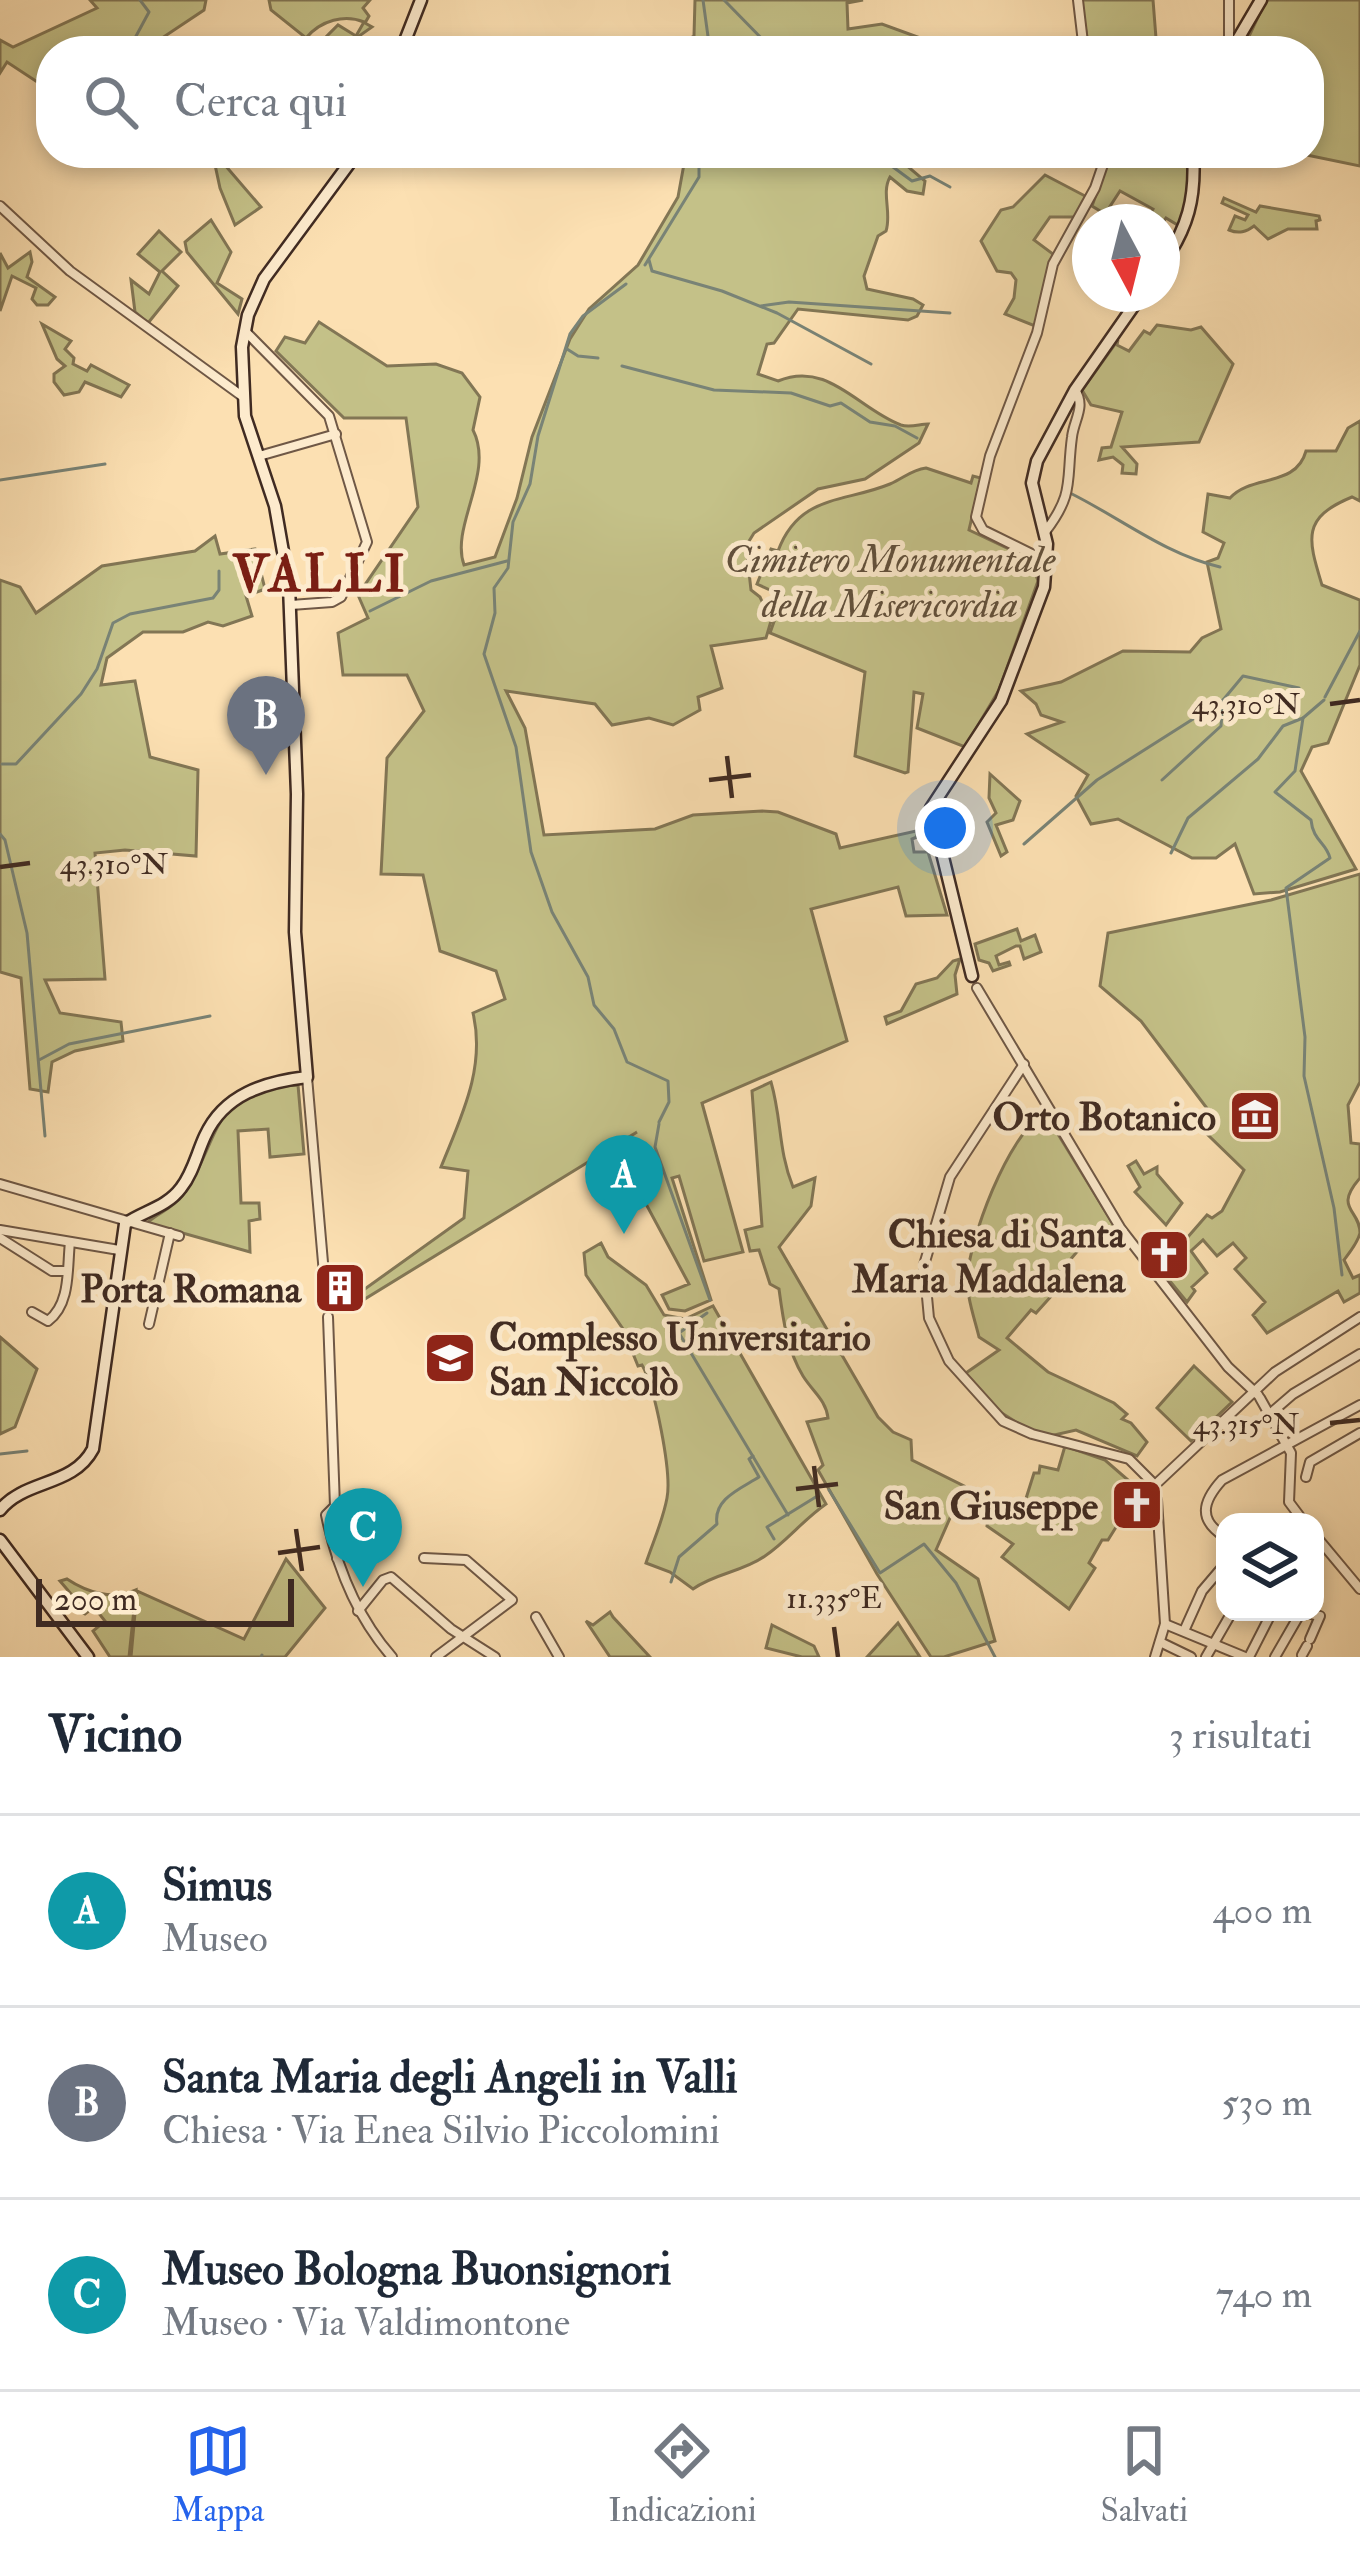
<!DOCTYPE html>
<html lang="it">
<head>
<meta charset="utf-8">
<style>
	:root { --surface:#fff; --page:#f6f6f7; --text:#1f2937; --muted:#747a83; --line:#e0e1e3; --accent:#2563eb }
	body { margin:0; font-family:"IM FELL Double Pica",serif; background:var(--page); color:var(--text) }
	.controls { position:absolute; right:36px; bottom:36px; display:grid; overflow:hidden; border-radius:24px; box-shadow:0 6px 18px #0003 }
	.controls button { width:108px; height:108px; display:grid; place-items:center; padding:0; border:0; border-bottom:3px solid var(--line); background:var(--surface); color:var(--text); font:60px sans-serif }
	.compass { position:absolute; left:1072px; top:204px; width:108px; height:108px; border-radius:50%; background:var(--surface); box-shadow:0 6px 18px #0003; rotate:173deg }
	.scale { position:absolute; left:36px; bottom:30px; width:258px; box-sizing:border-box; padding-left:12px; border:6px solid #402b22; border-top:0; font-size:33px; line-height:42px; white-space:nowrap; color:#402b22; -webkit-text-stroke:9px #fdebcd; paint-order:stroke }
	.you { position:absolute; left:945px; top:828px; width:42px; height:42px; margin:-30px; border:9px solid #fff; border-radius:50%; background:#1a73e8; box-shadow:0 0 0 18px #1a73e833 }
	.badge { display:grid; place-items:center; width:78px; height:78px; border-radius:50%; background:var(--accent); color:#fff; font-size:39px; font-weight:700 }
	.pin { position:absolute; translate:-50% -99px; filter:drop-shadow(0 3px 6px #0008) }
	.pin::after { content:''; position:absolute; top:63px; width:42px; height:36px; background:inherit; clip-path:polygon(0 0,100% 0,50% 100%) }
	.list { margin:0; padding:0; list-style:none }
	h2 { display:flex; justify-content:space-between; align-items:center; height:156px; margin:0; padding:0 48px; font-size:51px }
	h2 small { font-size:39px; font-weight:400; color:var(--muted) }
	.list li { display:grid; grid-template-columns:78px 1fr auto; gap:36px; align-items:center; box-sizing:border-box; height:192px; padding:0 48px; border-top:3px solid var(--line) }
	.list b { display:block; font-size:45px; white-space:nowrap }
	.list p { margin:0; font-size:39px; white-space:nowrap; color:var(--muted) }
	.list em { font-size:39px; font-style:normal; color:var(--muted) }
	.icon { flex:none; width:66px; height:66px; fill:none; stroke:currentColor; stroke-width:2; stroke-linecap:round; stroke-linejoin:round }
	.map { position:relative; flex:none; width:1360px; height:1657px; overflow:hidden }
	.search { position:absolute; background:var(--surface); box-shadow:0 6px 18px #0003; left:36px; right:36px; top:36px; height:132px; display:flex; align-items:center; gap:30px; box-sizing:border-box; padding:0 42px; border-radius:48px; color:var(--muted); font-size:45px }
	.sheet { height:732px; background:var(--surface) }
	nav { display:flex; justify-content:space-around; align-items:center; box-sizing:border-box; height:168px; border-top:3px solid var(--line); background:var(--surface); font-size:33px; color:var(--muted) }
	nav a { display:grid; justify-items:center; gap:6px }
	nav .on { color:var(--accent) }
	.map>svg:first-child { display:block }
</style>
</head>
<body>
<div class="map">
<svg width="1360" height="1657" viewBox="0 0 1360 1657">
	<rect width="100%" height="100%" fill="#fce0b2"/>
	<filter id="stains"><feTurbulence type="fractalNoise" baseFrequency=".00167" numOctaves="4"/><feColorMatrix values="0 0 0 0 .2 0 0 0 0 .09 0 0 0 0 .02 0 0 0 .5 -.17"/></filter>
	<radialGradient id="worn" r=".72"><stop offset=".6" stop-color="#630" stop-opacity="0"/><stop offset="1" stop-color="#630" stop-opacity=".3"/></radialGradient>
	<g fill="#c4c188" stroke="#827655" stroke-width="3">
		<polygon points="90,0 206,0 204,10 162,38 167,51 51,51 51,91 7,62 0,73 0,40 13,47 97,8"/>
		<path d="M269,0H370L363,8L369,16L365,23L372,27L355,39L325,49L322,41L338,25L356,36L364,22C345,14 321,20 306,38L271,10Z"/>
		<polygon points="695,0 863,0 847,3 848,29 882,24 956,51 824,51 808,38 795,51 667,51 694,36"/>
		<polygon points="1081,0 1153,0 1157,51 1089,51"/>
		<polygon points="1266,0 1360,0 1360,166 1297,153 1309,153 1309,51 1242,51"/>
		<path d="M686,153H892L925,181L923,194L907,191L890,177C881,193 892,213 886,231L878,236L864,276L867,289L913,299L923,305L917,316L908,320L798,309L774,343L767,344L758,374L778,381C828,360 858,409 901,425C910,428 920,424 928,424L919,443L865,479L818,489L754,533L746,546L751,590L760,597L771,621L766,638L711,646L722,688L698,697L700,710L673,725L649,718L612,725L595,704L506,691L525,728L544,835L655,829L693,815L762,811L778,812L836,834L840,848L916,831L917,837L912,839L914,852H928L947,915L906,916L898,887L811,909L847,1041L702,1103L743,1252L704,1261L679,1176L672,1178L711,1300L685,1311L669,1309L662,1295L689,1284L631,1176L603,1154L637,1132L355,1305V1296L464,1218L468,1171L441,1167C461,1117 486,1068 473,1013L505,999L496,971L440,951L423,875L381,874L387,758L424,711L407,675H343L338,633L368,618L358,595L418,507L406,418H344L276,351L285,337L305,343L319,322L387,366L436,364L462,373L480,397L473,430C495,473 450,526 464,565L495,557L517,498L532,437L570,339L589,309L638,265L678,197Z"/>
		<polygon points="1111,153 1187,153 1188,192 1181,227 1166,218 1162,224 1134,222 1141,213 1149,217 1153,209 1120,191 1105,214 1092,206"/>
		<polygon points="218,157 261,207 235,225 220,188 214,160"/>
		<polygon points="1045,175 1087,197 1076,217 1050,217 1034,240 1053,254 1035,326 1005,314 1014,298 1016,280 1011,273 997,271 981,241 1001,210 1013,207"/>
		<path d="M1224,198L1256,212L1260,206L1319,216L1320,220L1316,221L1317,229H1288L1268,239L1254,226C1246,232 1239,234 1229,230L1235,216L1245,220L1248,215L1222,203Z"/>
		<polygon points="211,220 231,252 217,283 242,299 238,314 187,252 185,242"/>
		<polygon points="159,231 181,252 162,271 178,286 148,323 135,312 131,280 149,294 160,272 138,254"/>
		<polygon points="30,252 32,262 27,277 55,297 48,305 37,305 32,299 36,288 12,276 0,311 0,253 8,268"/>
		<polygon points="42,324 71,341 65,349 74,358 73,364 87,371 91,365 129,385 121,397 85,382 79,392 64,395 54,382 54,374 65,366 57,359"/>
		<polygon points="1157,325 1191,330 1201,327 1233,364 1199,442 1122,447 1137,464 1136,474 1122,473 1123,465 1113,457 1099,460 1102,448 1111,447 1122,412 1091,405 1082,390 1118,340 1117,345 1129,351 1144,331 1150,334"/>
		<path d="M1360,421V501L1352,497C1301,518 1308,539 1322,585L1360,600V665L1328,743L1312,747L1301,771L1356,869L1280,892L1254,894L1235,844L1216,858H1192L1118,819L1091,824L1076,796L1088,775L1027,734L1062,722L1041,715L1036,704L1021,691L1061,682L1123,651L1190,652L1202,638L1221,629L1207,562L1218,558L1224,543L1203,532L1208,494L1230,498C1251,474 1296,488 1306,451H1336L1348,428Z"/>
		<path d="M926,468L971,483L973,476L981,478L969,530L1011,550L1009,557L1034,569L1038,581L999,690L965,747L917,728L923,694L914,692L908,772L905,773L855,756L865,672L770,633L783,596L757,584L771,549L778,551C799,494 844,503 890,484C904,478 911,470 926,468Z"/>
		<polygon points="215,536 220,554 255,549 265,589 246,596 252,616 223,626 208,622 183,632 143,632 107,658 101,685 135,681 150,757 198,770 196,856 125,850 95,853 105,979 45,980 60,1013 121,1022 123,1041 75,1051 52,1062 48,1092 30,1089 21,978 0,972 0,580 20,587 36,613 102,566 195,551"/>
		<polygon points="990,774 1020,801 1013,820 996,825 1007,852 1001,856 987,822 996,813 989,798"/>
		<path d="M1360,874V1082L1348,1105L1351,1143L1360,1144V1178C1333,1209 1360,1209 1360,1233C1358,1242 1350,1252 1344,1260L1353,1278L1360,1275V1293L1344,1302L1338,1291L1267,1333L1253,1315L1265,1302L1235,1269L1246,1258L1233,1243L1217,1256L1203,1240L1191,1251L1207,1273L1192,1287L1195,1291L1187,1302L1160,1269L1207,1215L1212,1218L1222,1211L1244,1170L1208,1135L1211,1130L1198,1119L1209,1111L1141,1021L1100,986L1108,933L1271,900Z"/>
		<polygon points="1017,929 1021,941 1035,935 1041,952 1024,959 1020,946 1016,946 996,956 999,965 1009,962 1010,965 993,971 989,963 979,960 975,944"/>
		<polygon points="960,959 955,975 957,994 887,1024 885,1017 901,1011 916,984 937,978 953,961"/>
		<path d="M771,1082C782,1120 778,1150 793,1187L815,1178L811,1206L779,1247L878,1417L893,1432L911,1440L912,1460L964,1486L936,1550L978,1579L995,1641L944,1657H931L877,1574L818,1470L823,1465L807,1422L828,1418C826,1400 813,1392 803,1376C787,1350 783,1319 779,1289L770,1284L759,1250L750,1251L745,1230L762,1226L752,1091Z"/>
		<path d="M298,1085L304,1154L270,1157L268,1129L238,1131L241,1203H259L260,1219L249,1221L250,1252L147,1223C157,1213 174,1208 183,1195C221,1142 208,1087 298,1085Z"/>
		<path d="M1045,1113L1118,1232L1106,1244L1092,1234L1048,1286L1054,1293L1036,1313L1031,1310L1007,1338L1048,1372L1114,1403L1127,1414L1122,1419L1131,1423L1147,1442L1137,1456L1076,1430L1050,1436L1030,1431L997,1410L963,1375L999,1350L979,1337C975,1320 967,1298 967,1281C968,1242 1008,1133 1045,1113Z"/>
		<polygon points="1136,1161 1144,1174 1157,1167 1157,1174 1182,1203 1166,1225 1135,1192 1140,1187 1128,1166"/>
		<path d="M601,1243L608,1257L646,1285L664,1315L685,1319L713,1306L826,1504C803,1520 787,1541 765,1556C743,1572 715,1573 693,1589L670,1572L646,1563C653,1542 663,1520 667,1498C672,1473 655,1387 642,1365L638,1366L623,1329L586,1275L584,1253Z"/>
		<polygon points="0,1337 37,1369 15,1427 0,1434"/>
		<polygon points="1194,1366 1232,1402 1191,1441 1157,1408"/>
		<polygon points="1065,1446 1105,1460 1128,1480 1114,1498 1118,1524 1108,1540 1102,1540 1089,1563 1095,1568 1069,1609 1002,1557 1013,1544 987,1526 990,1503 1023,1508 1034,1473 1039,1473 1040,1466 1058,1470"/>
		<polygon points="286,1559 325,1608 285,1657 131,1657 137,1591 244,1639"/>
		<path d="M67,1579C88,1593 113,1600 136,1590L129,1657H110L93,1631L105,1621L94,1607L85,1614L64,1602L72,1595L60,1581Z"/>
		<polygon points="610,1612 613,1617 650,1657 610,1657 586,1621 593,1625"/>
		<polygon points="898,1623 920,1657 867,1657"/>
		<polygon points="772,1625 814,1646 819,1657 802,1657 766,1648"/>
	</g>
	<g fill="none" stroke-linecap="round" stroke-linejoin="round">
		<g stroke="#798376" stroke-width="3">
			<polyline points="703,0 710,51"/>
			<polyline points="724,0 774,51"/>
			<polyline points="128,51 149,12 140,0"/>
			<polyline points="44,65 51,76"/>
			<polyline points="874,153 912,181 930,176 950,187"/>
			<polyline points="649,260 652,271 722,291 777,313 871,364"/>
			<polyline points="645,265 699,177 699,153"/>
			<polyline points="626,284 583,316 570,334 538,436 530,484 513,522 508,568 494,588 495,613 484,654 516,747 531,852 552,912 588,977 594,1005 614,1029 627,1062 668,1081 669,1102 659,1122"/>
			<polyline points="761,306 789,302 950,313"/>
			<polyline points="567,349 578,356 598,358"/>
			<polyline points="622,366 714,390 791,393 830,406 841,403 870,422 895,426 917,438"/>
			<polyline points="0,480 105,464"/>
			<path d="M1072,494C1122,519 1165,554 1220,567"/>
			<polyline points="370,611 431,581 507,561"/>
			<polyline points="1325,697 1360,631"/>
			<path d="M1303,718L1295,771L1275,792L1311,820C1313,841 1326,842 1330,858L1286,888L1305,1037L1304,1076L1334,1208L1342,1275"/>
			<polyline points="2,764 16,764 81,694 97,669 113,623 130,614 213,598 219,590 219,571"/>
			<polyline points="1162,780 1221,726 1223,700"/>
			<polyline points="0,834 5,840 27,933 45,1136"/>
			<polyline points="1024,844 1097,780 1223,700 1243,676 1299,688"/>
			<polyline points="1171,853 1188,818 1258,759 1283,726 1303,718 1324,700"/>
			<polyline points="39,1060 69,1044 210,1016"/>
			<polyline points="659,1124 655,1147 710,1300"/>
			<polyline points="707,1313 679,1333 788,1515"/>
			<polyline points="0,1454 27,1451"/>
			<polyline points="829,1490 880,1573 924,1544 956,1583 995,1657"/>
			<polyline points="774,1539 767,1527 819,1495"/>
			<path d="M671,1582L679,1557L717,1524C713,1499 740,1489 759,1477L749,1459L753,1456"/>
			<polyline points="261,1657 262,1655"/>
		</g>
		<g stroke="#6f5846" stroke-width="12">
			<g id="street">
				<polyline points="1078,0 1084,51"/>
				<polyline points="1229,50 1229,0"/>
				<polyline points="0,206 70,271 242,396"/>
				<polyline points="245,331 329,416 367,542 341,597 332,602 291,605"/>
				<polyline points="259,456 336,434"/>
				<path d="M1045,532C1075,493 1066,481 1072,437C1074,419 1086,407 1075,390"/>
				<polyline points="1048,562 983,530 976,517 990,456 1037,333 1053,264 1095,188 1107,153"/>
				<polyline points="977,988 1121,1229 1228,1367 1258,1395"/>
				<polyline points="1024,1064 950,1177 924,1265 929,1318 949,1361 1003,1421 1032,1434 1129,1459 1155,1485"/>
				<polyline points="307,1077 324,1274"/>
				<polyline points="0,1184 179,1236"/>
				<polyline points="0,1230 119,1250"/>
				<polyline points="0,1238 52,1271 65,1271"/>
				<polyline points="324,1276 326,1303"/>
				<path d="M32,1312L48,1321C71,1304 67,1268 70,1242"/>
				<path d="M328,1317L335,1506L326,1515C337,1568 356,1616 392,1657"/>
				<polyline points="149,1324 170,1233"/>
				<polyline points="1260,1398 1291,1453 1289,1502 1304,1522"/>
				<polyline points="1271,1413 1293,1394 1360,1354"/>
				<polyline points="1306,1477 1310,1462 1360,1433"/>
				<polyline points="1155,1485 1275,1372 1360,1317"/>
				<polyline points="335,1506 344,1513 337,1558"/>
				<polyline points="1315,1535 1360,1589"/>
				<path d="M1225,1537C1198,1520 1202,1502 1222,1480L1360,1405"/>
				<polyline points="424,1558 466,1560 512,1600 436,1657"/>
				<polyline points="358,1611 383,1580 391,1577 451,1629 495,1657"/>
				<polyline points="1301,1612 1320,1616 1310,1639"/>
				<polyline points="536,1617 559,1657"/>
				<polyline points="1165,1624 1245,1657"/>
				<polyline points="1184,1631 1202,1591 1225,1564"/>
				<polyline points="1160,1642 1191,1657"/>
				<polyline points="1302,1655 1307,1646"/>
				<polyline points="1155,1657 1165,1624 1157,1500"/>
				<polyline points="1206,1657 1232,1612"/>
				<polyline points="1249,1657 1272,1612"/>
				<polyline points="1275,1657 1301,1612"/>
			</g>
		</g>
		<g stroke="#402b22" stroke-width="15">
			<g id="secondary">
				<polyline points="401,51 421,0"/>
				<polyline points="1231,51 1261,0"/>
				<path d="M1162,265C1188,228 1196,198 1193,153"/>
				<polyline points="972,976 931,808 1001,701 1044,587 1047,544 1032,483 1037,461 1075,390 1142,294"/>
				<path d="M0,1510C25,1479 73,1487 93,1449L125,1224C143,1211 166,1208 181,1188C193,1173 197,1153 205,1136C224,1094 265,1082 307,1077L295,932L297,794L289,586L275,506L245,416L242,347L248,315L264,279L357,153"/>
				<polyline points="0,1540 88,1657"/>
			</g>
		</g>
		<use href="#street" stroke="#fdebcd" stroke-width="8"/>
		<use href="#secondary" stroke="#fdebcd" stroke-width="10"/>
	</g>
	<path fill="none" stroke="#402b22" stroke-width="4.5" d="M1330,704L1360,700M727,756L732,798M709,780L751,775M0,867L30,863M1330,1423L1360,1420M814,1466L819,1507M796,1489L838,1484M296,1529L302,1571M278,1553L320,1547M834,1627L838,1657"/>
	<defs>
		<g id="museum-square" transform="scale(2.7)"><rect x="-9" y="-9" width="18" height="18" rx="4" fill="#8f2418" stroke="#fdebcd"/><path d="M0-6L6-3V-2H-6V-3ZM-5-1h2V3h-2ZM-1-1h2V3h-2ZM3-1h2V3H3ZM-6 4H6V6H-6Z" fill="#fff"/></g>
		<g id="church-square" transform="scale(2.7)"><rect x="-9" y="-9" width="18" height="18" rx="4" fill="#8f2418" stroke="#fdebcd"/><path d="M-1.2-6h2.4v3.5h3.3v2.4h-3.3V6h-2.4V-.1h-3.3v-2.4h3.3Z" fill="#fff"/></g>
		<g id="building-square" transform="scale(2.7)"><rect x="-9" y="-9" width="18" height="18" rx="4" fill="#8f2418" stroke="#fdebcd"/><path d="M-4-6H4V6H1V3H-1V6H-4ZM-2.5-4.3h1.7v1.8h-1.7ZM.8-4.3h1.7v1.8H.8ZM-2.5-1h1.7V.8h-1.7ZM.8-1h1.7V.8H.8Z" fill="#fff"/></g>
		<g id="university-square" transform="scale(2.7)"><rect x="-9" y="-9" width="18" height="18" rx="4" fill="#8f2418" stroke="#fdebcd"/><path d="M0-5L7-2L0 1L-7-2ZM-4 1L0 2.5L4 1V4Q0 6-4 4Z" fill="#fff"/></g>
	</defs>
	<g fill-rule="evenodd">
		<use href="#museum-square" x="1255" y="1116"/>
		<use href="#church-square" x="1164" y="1255"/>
		<use href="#building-square" x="340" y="1288"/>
		<use href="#university-square" x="450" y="1358"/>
		<use href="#church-square" x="1137" y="1505"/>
	</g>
	<g text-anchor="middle" stroke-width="10" stroke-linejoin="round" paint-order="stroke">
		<g font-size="39" font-style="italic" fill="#61503c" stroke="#fdebcd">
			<text x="890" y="572">Cimitero Monumentale<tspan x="890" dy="45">della Misericordia</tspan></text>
		</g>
		<g font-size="39" font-weight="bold" fill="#402b22" stroke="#fdebcd" text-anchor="end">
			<text x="1216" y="1130">Orto Botanico</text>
			<text x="1125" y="1247">Chiesa di Santa<tspan x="1125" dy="45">Maria Maddalena</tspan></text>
			<text x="301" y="1302">Porta Romana</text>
			<text x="489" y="1350" text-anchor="start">Complesso Universitario<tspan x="489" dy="45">San Niccolò</tspan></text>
			<text x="1098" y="1519">San Giuseppe</text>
		</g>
		<g font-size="51" font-weight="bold" letter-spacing="3" fill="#7a1f14" stroke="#fdebcd">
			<text x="320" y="591">VALLI</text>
		</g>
	</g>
	<g font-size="30" text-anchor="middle" fill="#402b22" stroke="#fdebcd" stroke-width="10" stroke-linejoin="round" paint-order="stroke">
		<text x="1246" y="714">43.310°N</text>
		<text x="114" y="874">43.310°N</text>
		<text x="1246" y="1434">43.315°N</text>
		<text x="834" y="1608">11.335°E</text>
	</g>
	<rect width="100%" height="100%" filter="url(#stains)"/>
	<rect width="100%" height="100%" fill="url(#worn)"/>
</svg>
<div class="controls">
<button><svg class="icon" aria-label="layers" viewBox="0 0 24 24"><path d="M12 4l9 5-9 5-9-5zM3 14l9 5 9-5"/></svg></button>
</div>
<svg class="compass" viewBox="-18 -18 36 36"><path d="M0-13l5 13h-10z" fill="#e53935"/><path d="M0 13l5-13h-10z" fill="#747a83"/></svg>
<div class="scale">200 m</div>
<div class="you"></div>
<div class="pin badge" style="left:624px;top:1234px;background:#0f9aa8">A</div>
<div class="pin badge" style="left:266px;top:775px;background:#6b7280">B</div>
<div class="pin badge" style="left:363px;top:1587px;background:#0f9aa8">C</div>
<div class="search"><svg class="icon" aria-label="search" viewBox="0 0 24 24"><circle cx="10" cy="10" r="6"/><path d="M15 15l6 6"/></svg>Cerca qui</div>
</div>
<section class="sheet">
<h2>Vicino<small>3 risultati</small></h2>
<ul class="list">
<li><span class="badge" style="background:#0f9aa8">A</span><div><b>Simus</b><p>Museo</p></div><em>400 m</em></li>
<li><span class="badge" style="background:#6b7280">B</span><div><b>Santa Maria degli Angeli in Valli</b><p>Chiesa · Via Enea Silvio Piccolomini</p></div><em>530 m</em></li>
<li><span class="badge" style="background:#0f9aa8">C</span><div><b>Museo Bologna Buonsignori</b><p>Museo · Via Valdimontone</p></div><em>740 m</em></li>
</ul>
</section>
<nav>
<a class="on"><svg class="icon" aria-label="map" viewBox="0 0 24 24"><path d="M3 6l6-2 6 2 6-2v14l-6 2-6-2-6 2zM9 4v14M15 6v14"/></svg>Mappa</a>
<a><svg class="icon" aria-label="directions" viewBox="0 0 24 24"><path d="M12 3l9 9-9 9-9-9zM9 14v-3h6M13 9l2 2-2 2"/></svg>Indicazioni</a>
<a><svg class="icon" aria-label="saved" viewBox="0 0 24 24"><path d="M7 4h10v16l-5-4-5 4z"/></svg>Salvati</a>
</nav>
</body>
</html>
